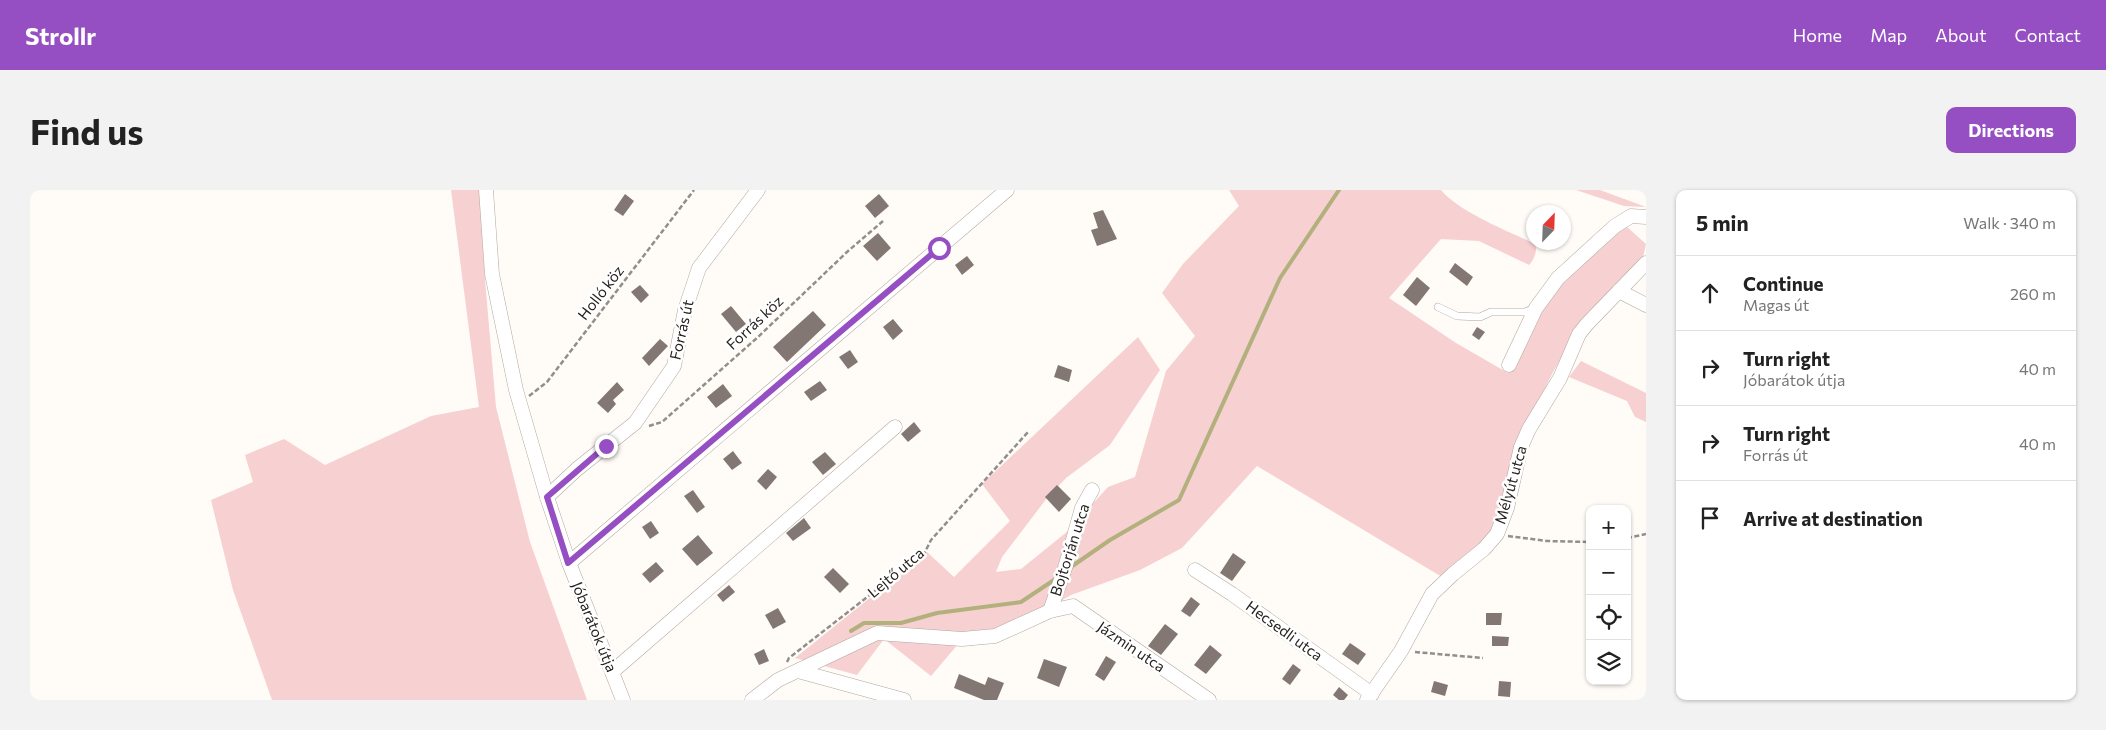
<!DOCTYPE html>
<html lang="en">
<head>
<meta charset="utf-8">
<style>
	:root { --surface:#fff; --page:#f2f2f2; --text:#222; --muted:#767676; --line:#e0e0e0; --accent:#964fc3 }
	body { margin:0; font-family:Commissioner,sans-serif; background:var(--page); color:var(--text) }
	.controls { position:absolute; right:15px; bottom:15px; display:grid; overflow:hidden; border-radius:10px; box-shadow:0 1px 4px #0004 }
	.controls button { width:45px; height:45px; display:grid; place-items:center; padding:0; border:0; border-bottom:1px solid var(--line); background:var(--surface); color:var(--text); font:25px sans-serif }
	.compass { position:absolute; left:1496px; top:15px; width:45px; height:45px; border-radius:50%; background:var(--surface); box-shadow:0 1px 4px #0004; rotate:23deg }
	.stop { position:absolute; width:15px; height:15px; margin:-11px; border:4px solid #964fc3; border-radius:50%; background:#fff }
	.stop.end { background:#964fc3; border-color:#fff; box-shadow:0 1px 5px #0008 }
	.list { margin:0; padding:0; list-style:none }
	h2 { display:flex; justify-content:space-between; align-items:center; height:65px; margin:0; padding:0 20px; font-size:21px }
	h2 small { font-size:16px; font-weight:400; color:var(--muted) }
	.list li { display:grid; grid-template-columns:32px 1fr auto; gap:15px; align-items:center; box-sizing:border-box; height:75px; padding:0 20px; border-top:1px solid var(--line) }
	.list b { display:block; font-size:19px; white-space:nowrap }
	.list p { margin:0; font-size:16px; white-space:nowrap; color:var(--muted) }
	.list em { font-size:16px; font-style:normal; color:var(--muted) }
	.icon { flex:none; width:28px; height:28px; fill:none; stroke:currentColor; stroke-width:2; stroke-linecap:round; stroke-linejoin:round }
	.map { position:relative; flex:none; width:1616px; height:510px; overflow:hidden; border-radius:10px }
	header { display:flex; align-items:center; gap:30px; box-sizing:border-box; height:70px; padding:0 25px; background:var(--accent); color:#fff }
	header strong { font-size:24px }
	nav { display:flex; gap:28px; margin-inline-start:auto; font-size:18px }
	.intro { display:flex; align-items:center; justify-content:space-between; box-sizing:border-box; height:120px; padding:0 30px }
	h1 { margin:0; font-size:35px }
	.button { padding:12px 22px; border-radius:10px; background:var(--accent); color:#fff; font-size:18px; font-weight:700 }
	main { display:flex; gap:30px; padding:0 30px }
	aside { flex:1; background:var(--surface); border-radius:10px; box-shadow:0 1px 4px #0004 }
	.map>svg:first-child { display:block }
</style>
</head>
<body>
<header>
<strong>Strollr</strong>
<nav><a>Home</a><a>Map</a><a>About</a><a>Contact</a></nav>
</header>
<div class="intro"><h1>Find us</h1><a class="button">Directions</a></div>
<main>
<div class="map">
<svg width="1616" height="510" viewBox="0 0 1616 510">
	<rect width="100%" height="100%" fill="#fffbf7"/>
	<g fill="#f7d0d1">
		<polygon points="421,0 450,0 455,90 466,217 500,352 557,510 242,510 203,400 181,310 223,292 215,265 254,249 295,275 401,226 449,217"/>
		<path d="M1199,0H1411C1429,22 1478,41 1505,54C1508,60 1504,70 1499,75L1449,51L1411,49L1359,108L1426,153L1478,183L1500,131L1555,68L1572,52L1597,37L1616,54L1613,68L1543,146L1521,186L1494,241L1461,348L1412,387L1227,276L1152,358L1110,380L1041,405L975,444L929,453L901,486L854,449L827,485L765,468L897,362L924,387L980,331L952,294L1108,147L1130,180L1080,255L1036,288L1017,308L972,367L966,382L991,379L1038,341L1078,297L1105,287L1136,181L1165,146L1132,103L1153,74L1209,16Z"/>
		<polygon points="1546,0 1570,0 1616,17 1594,16"/>
		<polygon points="1551,171 1616,203 1616,232 1605,227 1597,211 1539,187"/>
	</g>
	<g fill="none" stroke-linecap="round" stroke-linejoin="round">
		<g stroke="#b2b07c" stroke-width="4">
			<polyline points="1038,379 1080,350 1149,310 1250,88 1309,0"/>
			<polyline points="821,441 834,433 871,433 907,423 991,412 1027,388"/>
		</g>
	</g>
	<g fill="#827773">
		<polygon points="595,4 604,11 593,26 584,20"/>
		<polygon points="849,4 859,16 845,28 835,16"/>
		<polygon points="1073,20 1087,49 1067,56 1061,40 1068,38 1063,23"/>
		<polygon points="848,43 861,58 847,71 833,56"/>
		<polygon points="937,66 944,75 932,85 925,75"/>
		<polygon points="1425,73 1443,87 1437,96 1419,82"/>
		<polygon points="1387,87 1400,98 1386,116 1373,105"/>
		<polygon points="610,95 619,105 611,113 601,102"/>
		<polygon points="701,116 716,134 706,142 691,124"/>
		<polygon points="783,121 796,135 757,172 743,157"/>
		<polygon points="863,129 873,141 863,150 853,137"/>
		<polygon points="1447,137 1455,142 1449,150 1442,145"/>
		<polygon points="630,149 638,156 619,176 612,168"/>
		<polygon points="820,160 828,172 818,179 809,167"/>
		<polygon points="1028,175 1042,180 1039,192 1024,187"/>
		<polygon points="790,191 797,200 781,211 774,202"/>
		<polygon points="587,192 594,200 583,210 586,214 578,223 567,213"/>
		<polygon points="693,194 702,206 686,218 677,207"/>
		<polygon points="884,232 891,241 878,252 871,244"/>
		<polygon points="703,261 712,273 702,280 693,269"/>
		<polygon points="795,262 806,274 793,285 782,272"/>
		<polygon points="738,279 747,287 736,300 727,291"/>
		<polygon points="1027,295 1041,309 1029,322 1015,307"/>
		<polygon points="663,300 675,317 667,323 654,306"/>
		<polygon points="774,328 781,338 763,351 756,343"/>
		<polygon points="621,331 629,343 620,349 612,337"/>
		<polygon points="668,345 683,363 667,376 652,359"/>
		<polygon points="1203,363 1216,372 1202,391 1190,383"/>
		<polygon points="626,372 634,381 620,393 612,384"/>
		<polygon points="803,378 819,394 810,403 794,387"/>
		<polygon points="699,395 705,402 693,412 687,405"/>
		<polygon points="1161,407 1170,414 1160,427 1151,421"/>
		<polygon points="748,418 756,432 743,439 735,425"/>
		<polygon points="1456,423 1472,423 1471,435 1456,435"/>
		<polygon points="1135,434 1148,444 1131,465 1118,456"/>
		<polygon points="1462,446 1479,447 1478,456 1462,456"/>
		<polygon points="1320,453 1336,464 1328,475 1312,464"/>
		<polygon points="1180,455 1192,465 1176,484 1164,475"/>
		<polygon points="734,459 739,471 729,475 724,464"/>
		<polygon points="1076,466 1086,472 1074,491 1065,485"/>
		<polygon points="1014,469 1037,477 1029,497 1007,488"/>
		<polygon points="1263,474 1271,480 1260,495 1252,489"/>
		<polygon points="929,484 955,495 958,487 974,493 967,510 954,510 924,498"/>
		<polygon points="1404,491 1418,495 1415,506 1401,502"/>
		<polygon points="1469,491 1481,492 1480,507 1468,506"/>
		<polygon points="1309,497 1318,505 1314,510 1309,510 1303,505"/>
	</g>
	<g fill="none" stroke-linecap="round" stroke-linejoin="round">
		<g stroke="#b1a79f" stroke-width="8">
			<polyline id="service" points="1408,117 1427,126 1450,127 1461,122 1495,122 1505,118"/>
		</g>
		<g stroke="#b1a79f" stroke-width="15">
			<g id="minor">
				<polyline points="456,0 462,84 486,200 517,307 539,373 593,510"/>
				<polyline points="1589,101 1616,115"/>
				<polyline points="1479,175 1506,118 1528,88 1585,36 1601,26 1616,27"/>
				<polyline points="517,307 547,279 605,233 644,176 655,120 669,78 728,0"/>
				<polyline points="539,373 977,0"/>
				<polyline points="1165,380 1202,404 1342,504"/>
				<polyline points="1020,421 1035,378 1052,318 1062,300"/>
				<polyline points="768,481 874,510"/>
				<polyline points="582,482 865,237"/>
				<polyline points="722,510 748,490 847,443 932,449 965,446 1020,421 1043,416 1179,510"/>
				<polyline points="1337,510 1371,461 1402,404 1423,384 1454,359 1467,344 1477,318 1491,257 1499,239 1530,188 1549,144 1557,134 1616,73"/>
			</g>
		</g>
		<g stroke="#928e8b" stroke-width="2.5" stroke-dasharray="5 2.5" stroke-linecap="butt">
			<polyline points="499,206 517,192 664,0"/>
			<polyline points="619,236 632,232 728,147 817,62 853,31"/>
			<polyline points="1478,346 1517,351 1560,352"/>
			<polyline points="1597,348 1616,344"/>
			<polyline points="1385,462 1453,468"/>
			<polyline points="757,472 759,468 895,362 901,350 998,242"/>
		</g>
		<use href="#service" stroke="#fff" stroke-width="7"/>
		<use href="#minor" stroke="#fff" stroke-width="14"/>
	</g>
	<g fill="none" stroke-linecap="round" stroke-linejoin="round">
		<polyline stroke="#964fc3" stroke-width="6" points="576,256 517,307 538,373 909,58"/>
	</g>
	<g text-anchor="middle" stroke-width="5" stroke-linejoin="round" paint-order="stroke">
		<g font-size="15" fill="#26221f" stroke="#fff">
			<text transform="translate(571 103) rotate(-52)" y="5">Holló köz</text>
			<text transform="translate(725 133) rotate(-43)" y="5">Forrás köz</text>
			<text transform="translate(652 140) rotate(-77)" y="5">Forrás út</text>
			<text transform="translate(1481 295) rotate(-74)" y="5">Mélyút utca</text>
			<text transform="translate(1040 360) rotate(-72)" y="5">Bojtorján utca</text>
			<text transform="translate(866 383) rotate(-40)" y="5">Lejtő utca</text>
			<text transform="translate(564 437) rotate(68)" y="5">Jóbarátok útja</text>
			<text transform="translate(1254 441) rotate(36)" y="5">Hecsedli utca</text>
			<text transform="translate(1101 457) rotate(34)" y="5">Jázmin utca</text>
		</g>
	</g>
</svg>
<div class="controls">
<button>+</button>
<button>−</button>
<button><svg class="icon" aria-label="locate" viewBox="0 0 24 24"><circle cx="12" cy="12" r="6"/><path d="M12 2v4M12 18v4M2 12h4M18 12h4"/></svg></button>
<button><svg class="icon" aria-label="layers" viewBox="0 0 24 24"><path d="M12 4l9 5-9 5-9-5zM3 14l9 5 9-5"/></svg></button>
</div>
<svg class="compass" viewBox="-18 -18 36 36"><path d="M0-13l5 13h-10z" fill="#e53935"/><path d="M0 13l5-13h-10z" fill="#767676"/></svg>
<div class="stop" style="left:909px;top:58px"></div>
<div class="stop end" style="left:576px;top:256px"></div>
</div>
<aside>
<h2>5 min<small>Walk · 340 m</small></h2>
<ul class="list">
<li><svg class="icon" aria-label="ahead" viewBox="0 0 24 24"><path d="M12 20V5M6 11l6-6 6 6"/></svg><div><b>Continue</b><p>Magas út</p></div><em>260 m</em></li>
<li><svg class="icon" aria-label="right" viewBox="0 0 24 24"><path d="M7 20v-9h11M14 6l5 5-5 5"/></svg><div><b>Turn right</b><p>Jóbarátok útja</p></div><em>40 m</em></li>
<li><svg class="icon" aria-label="right" viewBox="0 0 24 24"><path d="M7 20v-9h11M14 6l5 5-5 5"/></svg><div><b>Turn right</b><p>Forrás út</p></div><em>40 m</em></li>
<li><svg class="icon" aria-label="arrive" viewBox="0 0 24 24"><path d="M6 21V4h12l-3 4 3 4H6"/></svg><div><b>Arrive at destination</b></div></li>
</ul>
</aside>
</main>
</body>
</html>
